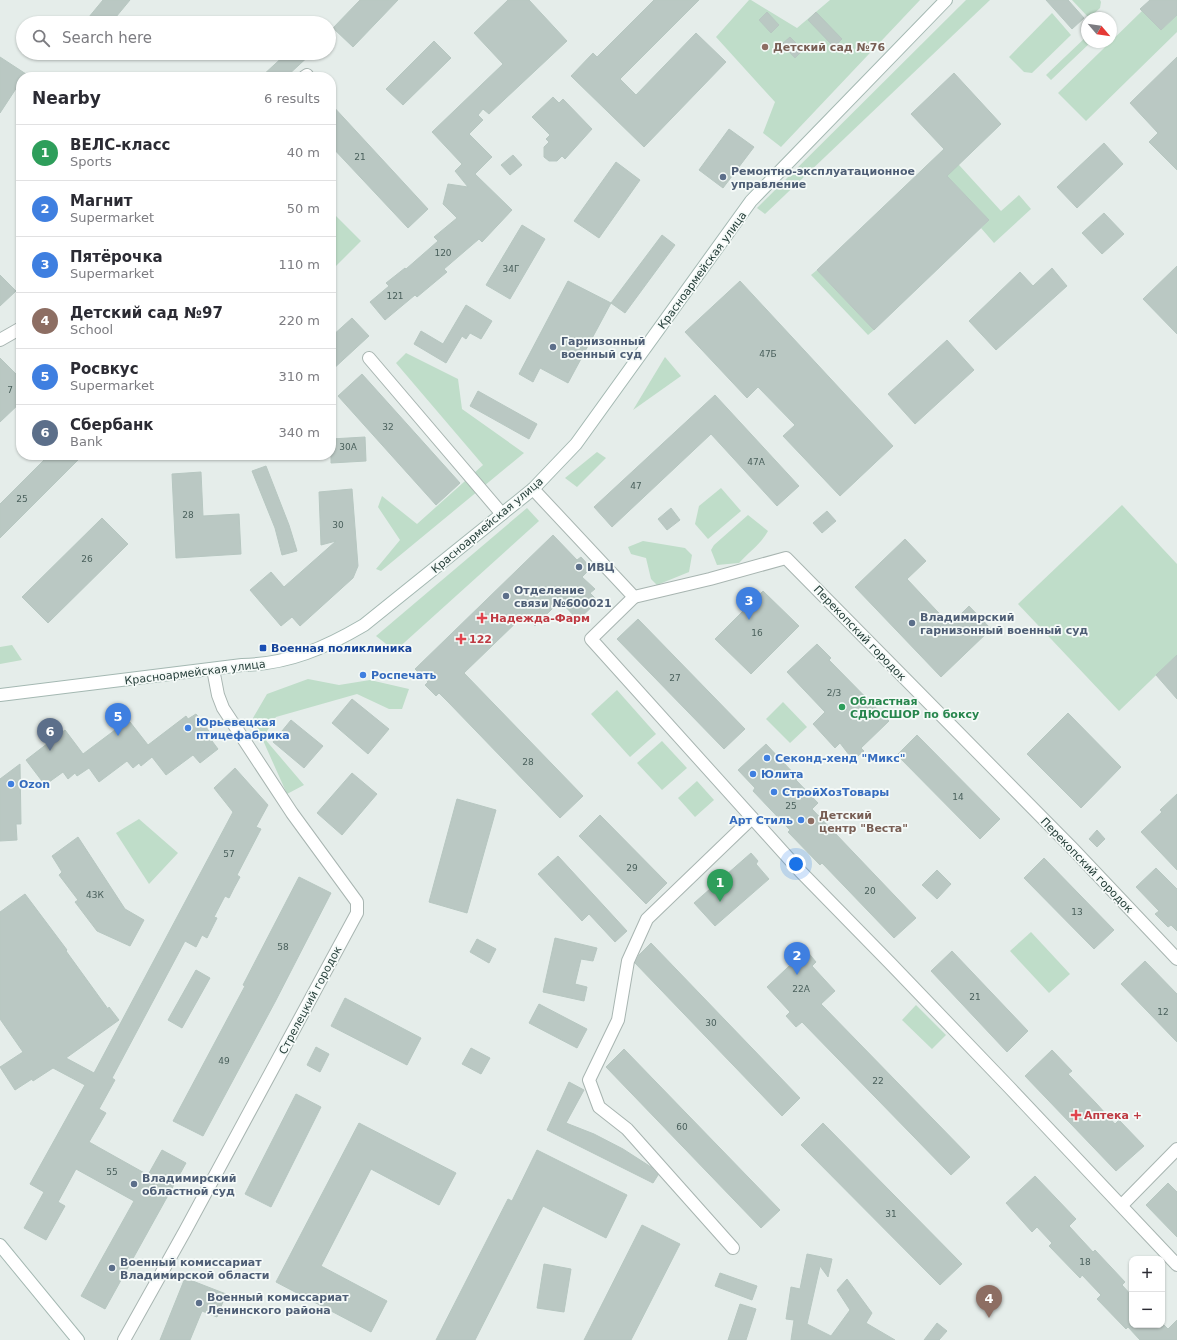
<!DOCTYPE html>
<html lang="en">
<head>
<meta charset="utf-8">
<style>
	:root { --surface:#fff; --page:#f7f7f7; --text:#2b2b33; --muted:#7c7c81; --line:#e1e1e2; --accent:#81574a }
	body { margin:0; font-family:"DejaVu Sans",sans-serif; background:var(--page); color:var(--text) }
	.controls { position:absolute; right:12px; bottom:12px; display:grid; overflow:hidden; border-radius:8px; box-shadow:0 1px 3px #0004 }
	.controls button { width:36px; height:36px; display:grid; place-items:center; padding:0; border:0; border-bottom:1px solid var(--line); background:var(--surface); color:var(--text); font:20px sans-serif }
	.compass { position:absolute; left:1081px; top:12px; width:36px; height:36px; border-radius:50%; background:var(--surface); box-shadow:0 1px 3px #0004; rotate:119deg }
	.you { position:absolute; left:796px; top:864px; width:14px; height:14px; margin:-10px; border:3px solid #fff; border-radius:50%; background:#1a73e8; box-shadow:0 0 0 6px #1a73e833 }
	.badge { display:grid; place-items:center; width:26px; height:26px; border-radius:50%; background:var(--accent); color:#fff; font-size:13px; font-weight:700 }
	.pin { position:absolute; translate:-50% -33px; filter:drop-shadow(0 1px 2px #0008) }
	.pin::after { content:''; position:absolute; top:21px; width:14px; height:12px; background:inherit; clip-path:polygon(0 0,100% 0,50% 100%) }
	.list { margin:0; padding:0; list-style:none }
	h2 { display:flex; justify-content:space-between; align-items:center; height:52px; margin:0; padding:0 16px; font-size:17px }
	h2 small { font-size:13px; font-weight:400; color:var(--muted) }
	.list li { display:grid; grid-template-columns:26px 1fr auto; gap:12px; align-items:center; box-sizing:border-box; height:56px; padding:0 16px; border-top:1px solid var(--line) }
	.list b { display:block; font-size:15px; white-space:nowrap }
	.list p { margin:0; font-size:13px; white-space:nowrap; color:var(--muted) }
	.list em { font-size:13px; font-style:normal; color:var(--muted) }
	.icon { flex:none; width:22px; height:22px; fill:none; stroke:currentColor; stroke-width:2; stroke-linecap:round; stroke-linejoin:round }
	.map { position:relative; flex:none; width:1177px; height:1340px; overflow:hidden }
	.search { position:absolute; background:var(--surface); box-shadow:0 1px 3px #0004; left:16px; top:16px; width:320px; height:44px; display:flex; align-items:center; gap:10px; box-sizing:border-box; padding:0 14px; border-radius:22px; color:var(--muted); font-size:15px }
	.panel { position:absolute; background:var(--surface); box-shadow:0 1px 3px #0004; left:16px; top:72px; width:320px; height:388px; border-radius:16px }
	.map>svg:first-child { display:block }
</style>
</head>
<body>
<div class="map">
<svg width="1177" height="1340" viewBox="0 0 1177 1340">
	<rect width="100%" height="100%" fill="#e5edea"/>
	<g fill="#bfddc9">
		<polygon points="749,0 751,0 797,28 830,0 920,0 781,147 763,133 775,102 716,37"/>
		<polygon points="966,0 990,0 765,214 757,208"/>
		<polygon points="1072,0 1100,0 1101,2 1100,8 1089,18"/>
		<polygon points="1142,11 1161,30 1177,15 1177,32 1086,121 1058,93"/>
		<polygon points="1052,13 1071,35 1032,73 1024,72 1009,57"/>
		<polygon points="1087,36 1087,42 1091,42 1051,80 1046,75"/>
		<polygon points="949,154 1001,211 1019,195 1031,209 994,243 981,228 989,220 937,166"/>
		<polygon points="335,215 361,241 334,268 331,264 331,219"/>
		<polygon points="817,270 874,330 868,335 811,275"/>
		<polygon points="406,353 458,379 462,409 524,453 381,571 376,569 400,540 378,507 382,496 417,524 483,465 396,363"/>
		<polygon points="665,357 681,376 633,410"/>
		<polygon points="597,452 606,458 577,487 565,478"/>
		<polygon points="721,488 741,511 708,539 695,524 699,506"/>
		<polygon points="1122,505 1177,564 1177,655 1119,711 1018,604"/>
		<polygon points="527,508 539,521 395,651 376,636"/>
		<path d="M748,515L768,531C761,544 749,552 739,563L717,565L711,550L714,545Z"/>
		<polygon points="643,541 685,548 692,555 689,572 657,585 651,579 646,558 631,554 628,547"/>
		<polygon points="12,645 22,660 0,664 0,647"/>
		<polygon points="308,679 339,685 370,680 409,689 402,709 389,709 357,694 276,717 267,731 264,738 304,785 287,794 253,718 267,694"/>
		<polygon points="617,690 656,734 630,757 591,714"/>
		<polygon points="783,702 807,727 790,743 766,719"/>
		<polygon points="662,741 687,768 662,790 637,763"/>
		<polygon points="697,781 714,800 695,817 678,798"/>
		<polygon points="139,819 178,853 149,884 116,833"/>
		<polygon points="1031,932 1070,974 1049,993 1010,951"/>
		<polygon points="916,1005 946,1035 932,1049 902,1020"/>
	</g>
	<g fill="#bac8c3" stroke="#b7c7c1">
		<polygon points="103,0 130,0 111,23 84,23"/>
		<polygon points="360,0 398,0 353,47 333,28"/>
		<polygon points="508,0 529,0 567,41 489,114 483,109 478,115 483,120 469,134 492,157 475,174 512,210 482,242 479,239 444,269 447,272 417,297 415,295 385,320 370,302 389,286 386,283 405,268 406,269 438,241 434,237 457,218 443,204 448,184 468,187 455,171 462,164 432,132 503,64 474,33"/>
		<polygon points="654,0 699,0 620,79 636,95 696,33 726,62 644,147 571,76 593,53 597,57"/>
		<polygon points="1046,0 1068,0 1084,18 1072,29"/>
		<polygon points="1150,0 1177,0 1177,15 1161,30 1140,9"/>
		<polygon points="767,12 779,25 771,33 759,20"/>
		<polygon points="816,12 842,39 834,47 808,20"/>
		<polygon points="790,37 803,50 795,58 782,44"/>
		<polygon points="434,41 451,58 403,105 386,89"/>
		<polygon points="287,53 312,53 286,77 261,77"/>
		<polygon points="0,57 26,74 24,77 21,77 21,81 0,113"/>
		<polygon points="1177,57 1177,170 1149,142 1158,133 1130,103"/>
		<polygon points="954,73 1001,124 947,176 989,220 874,330 817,270 944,149 911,114"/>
		<polygon points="553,97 559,103 563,99 592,129 565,159 562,156 557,161 549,161 544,157 544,147 549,142 546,139 550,135 532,117"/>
		<polygon points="331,104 428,209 408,228 331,146"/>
		<polygon points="729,129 754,147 723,188 699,170"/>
		<polygon points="1104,143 1123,164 1077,208 1057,187"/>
		<polygon points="513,155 522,165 510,175 501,165"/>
		<polygon points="616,162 640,180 599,238 574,221"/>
		<polygon points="1104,213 1124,234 1102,254 1082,233"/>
		<polygon points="522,225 545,239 510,299 486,285"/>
		<polygon points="662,235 675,245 625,313 611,303"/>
		<polygon points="1177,266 1177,334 1143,299"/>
		<polygon points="1052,268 1067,286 996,350 969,321 1020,272 1033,286"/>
		<polygon points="0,275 16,291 0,306"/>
		<polygon points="568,281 611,303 568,383 540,368 533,382 519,374"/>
		<polygon points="740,281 893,446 840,496 783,436 795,425 758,387 747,398 685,332"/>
		<polygon points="466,305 492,321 481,339 470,333 466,339 462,336 446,363 414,344 421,331 443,344"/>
		<polygon points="352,318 369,336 331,371 331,337"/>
		<polygon points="947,340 974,370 915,424 888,394"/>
		<polygon points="0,358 21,379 21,402 0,422"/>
		<polygon points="362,374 460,483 436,505 338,396"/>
		<polygon points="478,391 537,424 529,439 470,406"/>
		<polygon points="715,395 799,486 777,506 711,434 612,527 594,507"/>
		<polygon points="365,437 366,461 331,463 331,439"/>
		<polygon points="49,455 83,455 0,538 0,504"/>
		<polygon points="266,466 289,525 297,551 282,555 275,528 252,471"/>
		<polygon points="201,472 203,516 239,514 241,554 176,558 172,474"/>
		<polygon points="352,489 358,566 353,578 300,626 292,617 281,626 250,590 271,572 284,587 336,541 321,545 319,492"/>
		<polygon points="671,508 680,520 667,530 658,519"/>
		<polygon points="827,511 836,521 822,533 813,523"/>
		<polygon points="102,518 128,544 48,623 22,597"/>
		<polygon points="553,535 577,560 581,557 591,568 582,577 595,589 590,593 598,601 578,620 560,601 535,626 524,615 464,673 583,796 560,818 449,703 439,693 436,696 425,685 428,682 415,669"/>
		<polygon points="905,539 926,561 907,579 950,625 969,606 991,629 941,677 855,587"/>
		<polygon points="763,591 799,626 751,674 715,639"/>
		<polygon points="638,619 745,729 724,749 617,639"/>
		<polygon points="817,644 831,658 829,660 889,721 861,748 864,751 853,760 840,743 835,748 813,724 825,712 787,672"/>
		<polygon points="1177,655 1177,699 1156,675"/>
		<polygon points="352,699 389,729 368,754 332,723"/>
		<polygon points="1068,713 1121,767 1081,808 1027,754"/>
		<polygon points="196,714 215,739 212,741 218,749 200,763 193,755 166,775 152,757 141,766 139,763 133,768 127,761 99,782 89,768 77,776 75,773 68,779 63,772 45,785 26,760 65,730 83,754 123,724 124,726 130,722 148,745 186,716 188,719"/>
		<polygon points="291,720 323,746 304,768 273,742"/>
		<polygon points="917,735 1000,819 980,839 897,755"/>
		<polygon points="766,744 798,778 796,780 818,803 812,809 916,918 894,938 822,863 820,865 788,832 790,830 753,791 755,788 738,770"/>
		<polygon points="20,764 21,824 16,824 17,840 0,841 0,779"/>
		<polygon points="235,768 268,805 256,827 261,829 237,875 240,877 234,888 229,898 225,896 214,917 217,918 207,938 202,935 196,947 185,941 112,1078 115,1080 99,1109 106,1113 89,1142 148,1175 162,1150 186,1163 105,1309 81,1296 134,1201 76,1169 58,1202 65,1206 46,1240 24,1228 44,1192 30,1184 85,1085 53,1068 33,1081 32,1079 15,1090 0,1067 23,1052 0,1019 0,912 25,894 67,950 66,951 108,1009 109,1007 119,1020 66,1058 94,1073 233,812 214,788"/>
		<polygon points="352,773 377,794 342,835 317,813"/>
		<polygon points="1177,794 1177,870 1141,832 1162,812 1160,810"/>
		<polygon points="457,799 496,810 467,913 429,902"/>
		<polygon points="600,815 667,883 646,904 579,836"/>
		<polygon points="1097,830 1105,839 1097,847 1089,839"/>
		<polygon points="78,837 125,909 144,920 130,946 97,931 75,902 78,900 59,875 62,872 52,856"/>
		<polygon points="751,853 758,861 756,864 769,879 715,926 694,903"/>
		<polygon points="558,856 627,931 615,942 589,914 582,921 538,874"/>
		<polygon points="1044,858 1114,930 1094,949 1024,878"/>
		<polygon points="1156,868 1177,889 1177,931 1171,925 1168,927 1155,914 1159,911 1136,887"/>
		<polygon points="937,870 951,884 937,899 922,885"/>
		<polygon points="299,877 331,893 275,1002 203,1136 173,1121 245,986 243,985"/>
		<polygon points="555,938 597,948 593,961 581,959 575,984 587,987 584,1001 543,992"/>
		<polygon points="477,939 496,949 489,963 470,952"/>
		<polygon points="651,943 800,1098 782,1116 635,963 639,955"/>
		<polygon points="806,950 816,962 812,966 835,991 821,1004 970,1157 951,1175 802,1022 796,1027 786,1016 790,1012 767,987"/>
		<polygon points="952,951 1028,1031 1007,1052 931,971"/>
		<polygon points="1145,961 1177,994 1177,1042 1121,984"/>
		<polygon points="196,970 210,978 182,1028 168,1020"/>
		<polygon points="345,998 421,1038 407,1065 331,1026"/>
		<polygon points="539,1004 587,1029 577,1048 529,1023"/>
		<polygon points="316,1047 329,1054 320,1072 307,1065"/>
		<polygon points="471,1048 490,1058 481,1074 462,1064"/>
		<polygon points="624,1049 780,1210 761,1228 606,1067"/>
		<polygon points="1052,1050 1072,1071 1068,1074 1096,1103 1115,1124 1119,1120 1144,1146 1116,1171 1025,1076"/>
		<polygon points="569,1082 584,1090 566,1123 594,1134 623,1149 651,1167 658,1175 653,1183 547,1130"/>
		<polygon points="296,1094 321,1107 271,1207 245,1194"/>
		<polygon points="359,1123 456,1173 439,1205 371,1169 321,1266 387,1301 371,1332 276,1282"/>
		<polygon points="823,1123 962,1264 940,1285 801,1145"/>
		<polygon points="537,1150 627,1195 606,1238 543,1206 475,1340 436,1340 508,1199 512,1201"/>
		<polygon points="1035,1176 1076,1219 1069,1226 1093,1252 1095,1250 1125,1282 1122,1285 1132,1296 1132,1322 1129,1325 1164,1325 1168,1329 1177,1320 1177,1340 1140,1340 1128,1327 1126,1329 1097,1299 1101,1295 1082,1275 1080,1278 1049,1246 1052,1243 1037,1227 1032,1232 1006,1203"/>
		<polygon points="1168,1183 1177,1192 1177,1237 1146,1205"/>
		<polygon points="642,1225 680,1244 631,1340 584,1340"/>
		<polygon points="807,1254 832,1259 828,1277 820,1266 807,1324 831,1336 850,1310 837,1290 847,1279 872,1313 866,1323 895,1340 791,1340 794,1320 786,1319 791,1287 800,1289"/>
		<polygon points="544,1264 571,1269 564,1312 537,1308"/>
		<polygon points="720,1273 757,1286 752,1300 715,1286"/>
		<polygon points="185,1278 226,1294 217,1317 202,1311 190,1340 160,1340"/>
		<polygon points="740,1304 756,1309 746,1340 728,1340"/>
		<polygon points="937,1323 947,1331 939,1340 924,1340"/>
	</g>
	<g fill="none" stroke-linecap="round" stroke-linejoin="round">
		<g stroke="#a8b5b1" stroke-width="14">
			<g id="street">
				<polyline points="304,77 307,75"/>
				<polyline points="0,340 21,328"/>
				<polyline points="369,358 502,514"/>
				<polyline points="533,489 634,597 710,579 786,558 1073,849 1177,959"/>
				<polyline points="634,597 591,639 800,871 891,964 1009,1087 1177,1265"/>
				<polyline points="1122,1205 1177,1149"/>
				<polyline points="733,1248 627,1129 599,1107 589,1080 618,1020 628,961 647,919 752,818"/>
				<polyline points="124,1340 185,1231 357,913 357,902 292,813 223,708 218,695 213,669"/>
			</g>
		</g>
		<g stroke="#a4b8b2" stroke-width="14">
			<g id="secondary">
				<path d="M0,695L242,665C289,664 325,648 364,625L533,489L576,444L751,201L946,0"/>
				<polyline points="0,1245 78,1340"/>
			</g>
		</g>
		<use href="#street" stroke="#fff" stroke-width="12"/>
		<use href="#secondary" stroke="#fff" stroke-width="12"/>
	</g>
	<g fill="#8d6e63" stroke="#f5faf8" stroke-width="1.5">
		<circle cx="765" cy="47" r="4"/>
		<circle cx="811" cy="821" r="4"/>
	</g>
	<g fill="#5c6f8a" stroke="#f5faf8" stroke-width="1.5">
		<circle cx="723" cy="177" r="4"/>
		<circle cx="553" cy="347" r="4"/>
		<circle cx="579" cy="567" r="4"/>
		<circle cx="506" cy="596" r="4"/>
		<circle cx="912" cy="623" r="4"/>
		<circle cx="134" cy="1184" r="4"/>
		<circle cx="112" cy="1268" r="4"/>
		<circle cx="199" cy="1303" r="4"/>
	</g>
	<g fill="#e0444e" stroke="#f5faf8" stroke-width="1.5">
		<path d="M480 612h4v4h4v4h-4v4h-4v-4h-4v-4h4z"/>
		<path d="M459 633h4v4h4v4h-4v4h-4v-4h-4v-4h4z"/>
		<path d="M1074 1109h4v4h4v4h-4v4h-4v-4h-4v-4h4z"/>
	</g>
	<rect fill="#1a4fb4" stroke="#f5faf8" stroke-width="1.5" x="259" y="644" width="8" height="8" rx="2"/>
	<g fill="#3f7fe0" stroke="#f5faf8" stroke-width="1.5">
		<circle cx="363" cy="675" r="4"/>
		<circle cx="188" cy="728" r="4"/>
		<circle cx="767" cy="758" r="4"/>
		<circle cx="753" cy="774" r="4"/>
		<circle cx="11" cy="784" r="4"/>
		<circle cx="774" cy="792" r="4"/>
		<circle cx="801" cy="820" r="4"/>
	</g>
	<circle fill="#2e9e5b" stroke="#f5faf8" stroke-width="1.5" cx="842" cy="707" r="4"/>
	<g text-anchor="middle" stroke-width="3.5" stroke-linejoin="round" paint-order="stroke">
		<g font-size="9" fill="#4a605c">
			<text x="360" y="160">21</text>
			<text x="443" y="256">120</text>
			<text x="511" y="272">34Г</text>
			<text x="395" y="299">121</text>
			<text x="768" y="357">47Б</text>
			<text x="10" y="393">7</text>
			<text x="388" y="430">32</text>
			<text x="348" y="450">30А</text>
			<text x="756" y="465">47А</text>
			<text x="636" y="489">47</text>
			<text x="22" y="502">25</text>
			<text x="188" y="518">28</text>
			<text x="338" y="528">30</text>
			<text x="87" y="562">26</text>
			<text x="757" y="636">16</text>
			<text x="675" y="681">27</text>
			<text x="834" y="696">2/3</text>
			<text x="528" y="765">28</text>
			<text x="958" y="800">14</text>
			<text x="791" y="809">25</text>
			<text x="229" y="857">57</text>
			<text x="632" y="871">29</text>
			<text x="870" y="894">20</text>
			<text x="95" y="898">43К</text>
			<text x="1077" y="915">13</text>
			<text x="283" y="950">58</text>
			<text x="801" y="992">22А</text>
			<text x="975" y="1000">21</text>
			<text x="1163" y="1015">12</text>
			<text x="711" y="1026">30</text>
			<text x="224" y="1064">49</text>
			<text x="878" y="1084">22</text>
			<text x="682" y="1130">60</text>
			<text x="112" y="1175">55</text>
			<text x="891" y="1217">31</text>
			<text x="1085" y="1265">18</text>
		</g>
		<g font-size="11" font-weight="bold" fill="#785e54" stroke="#f5faf8" text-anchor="start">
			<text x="773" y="51">Детский сад №76</text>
			<text x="819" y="819">Детский<tspan x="819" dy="13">центр "Веста"</tspan></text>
		</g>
		<g font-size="11" font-weight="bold" fill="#4e5e75" stroke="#f5faf8" text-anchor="start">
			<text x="731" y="175">Ремонтно-эксплуатационное<tspan x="731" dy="13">управление</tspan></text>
			<text x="561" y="345">Гарнизонный<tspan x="561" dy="13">военный суд</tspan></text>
			<text x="587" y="571">ИВЦ</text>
			<text x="514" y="594">Отделение<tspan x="514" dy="13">связи №600021</tspan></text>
			<text x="920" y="621">Владимирский<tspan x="920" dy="13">гарнизонный военный суд</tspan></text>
			<text x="142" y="1182">Владимирский<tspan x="142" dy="13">областной суд</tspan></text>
			<text x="120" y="1266">Военный комиссариат<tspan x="120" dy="13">Владимирской области</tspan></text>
			<text x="207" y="1301">Военный комиссариат<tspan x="207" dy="13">Ленинского района</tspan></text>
		</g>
		<g font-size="11" fill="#253e39" stroke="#f5faf8">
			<text transform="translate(702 270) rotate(-54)" y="4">Красноармейская улица</text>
			<text transform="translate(487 525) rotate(-40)" y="4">Красноармейская улица</text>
			<text transform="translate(860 633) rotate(46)" y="4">Перекопский городок</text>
			<text transform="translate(195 672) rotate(-7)" y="4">Красноармейская улица</text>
			<text transform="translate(1087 865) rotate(46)" y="4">Перекопский городок</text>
			<text transform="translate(310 1000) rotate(-62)" y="4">Стрелецкий городок</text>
		</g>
		<g font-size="11" font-weight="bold" fill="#be3a42" stroke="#f5faf8" text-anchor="start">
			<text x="490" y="622">Надежда-Фарм</text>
			<text x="469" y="643">122</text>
			<text x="1084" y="1119">Аптека +</text>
		</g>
		<g font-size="11" font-weight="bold" fill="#164399" stroke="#f5faf8" text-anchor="start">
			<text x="271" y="652">Военная поликлиника</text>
		</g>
		<g font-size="11" font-weight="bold" fill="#366cbe" stroke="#f5faf8" text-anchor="start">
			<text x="371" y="679">Роспечать</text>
			<text x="196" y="726">Юрьевецкая<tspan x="196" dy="13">птицефабрика</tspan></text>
			<text x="775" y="762">Секонд-хенд "Микс"</text>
			<text x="761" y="778">Юлита</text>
			<text x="19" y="788">Ozon</text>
			<text x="782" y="796">СтройХозТовары</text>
			<text x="793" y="824" text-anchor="end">Арт Стиль</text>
		</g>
		<g font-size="11" font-weight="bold" fill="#27864d" stroke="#f5faf8" text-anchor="start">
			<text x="850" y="705">Областная<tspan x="850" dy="13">СДЮСШОР по боксу</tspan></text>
		</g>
	</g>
</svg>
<div class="controls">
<button>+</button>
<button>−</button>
</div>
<svg class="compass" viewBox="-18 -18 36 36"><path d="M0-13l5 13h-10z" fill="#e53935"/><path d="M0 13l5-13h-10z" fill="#7c7c81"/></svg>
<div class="you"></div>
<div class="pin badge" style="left:720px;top:902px;background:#2e9e5b">1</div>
<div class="pin badge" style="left:797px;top:975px;background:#3f7fe0">2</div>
<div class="pin badge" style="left:749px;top:620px;background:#3f7fe0">3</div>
<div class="pin badge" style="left:989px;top:1318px;background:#8d6e63">4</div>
<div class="pin badge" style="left:118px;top:736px;background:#3f7fe0">5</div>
<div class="pin badge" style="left:50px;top:751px;background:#5c6f8a">6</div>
<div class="search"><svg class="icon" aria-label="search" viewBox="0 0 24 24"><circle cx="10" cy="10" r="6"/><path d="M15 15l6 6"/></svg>Search here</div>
<section class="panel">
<h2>Nearby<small>6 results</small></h2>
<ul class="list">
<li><span class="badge" style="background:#2e9e5b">1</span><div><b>ВЕЛС-класс</b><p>Sports</p></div><em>40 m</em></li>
<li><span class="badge" style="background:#3f7fe0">2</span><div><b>Магнит</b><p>Supermarket</p></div><em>50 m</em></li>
<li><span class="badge" style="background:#3f7fe0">3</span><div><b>Пятёрочка</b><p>Supermarket</p></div><em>110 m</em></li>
<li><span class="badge" style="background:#8d6e63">4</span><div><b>Детский сад №97</b><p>School</p></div><em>220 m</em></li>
<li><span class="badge" style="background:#3f7fe0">5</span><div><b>Росвкус</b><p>Supermarket</p></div><em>310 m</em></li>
<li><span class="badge" style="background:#5c6f8a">6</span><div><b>Сбербанк</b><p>Bank</p></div><em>340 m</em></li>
</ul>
</section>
</div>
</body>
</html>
